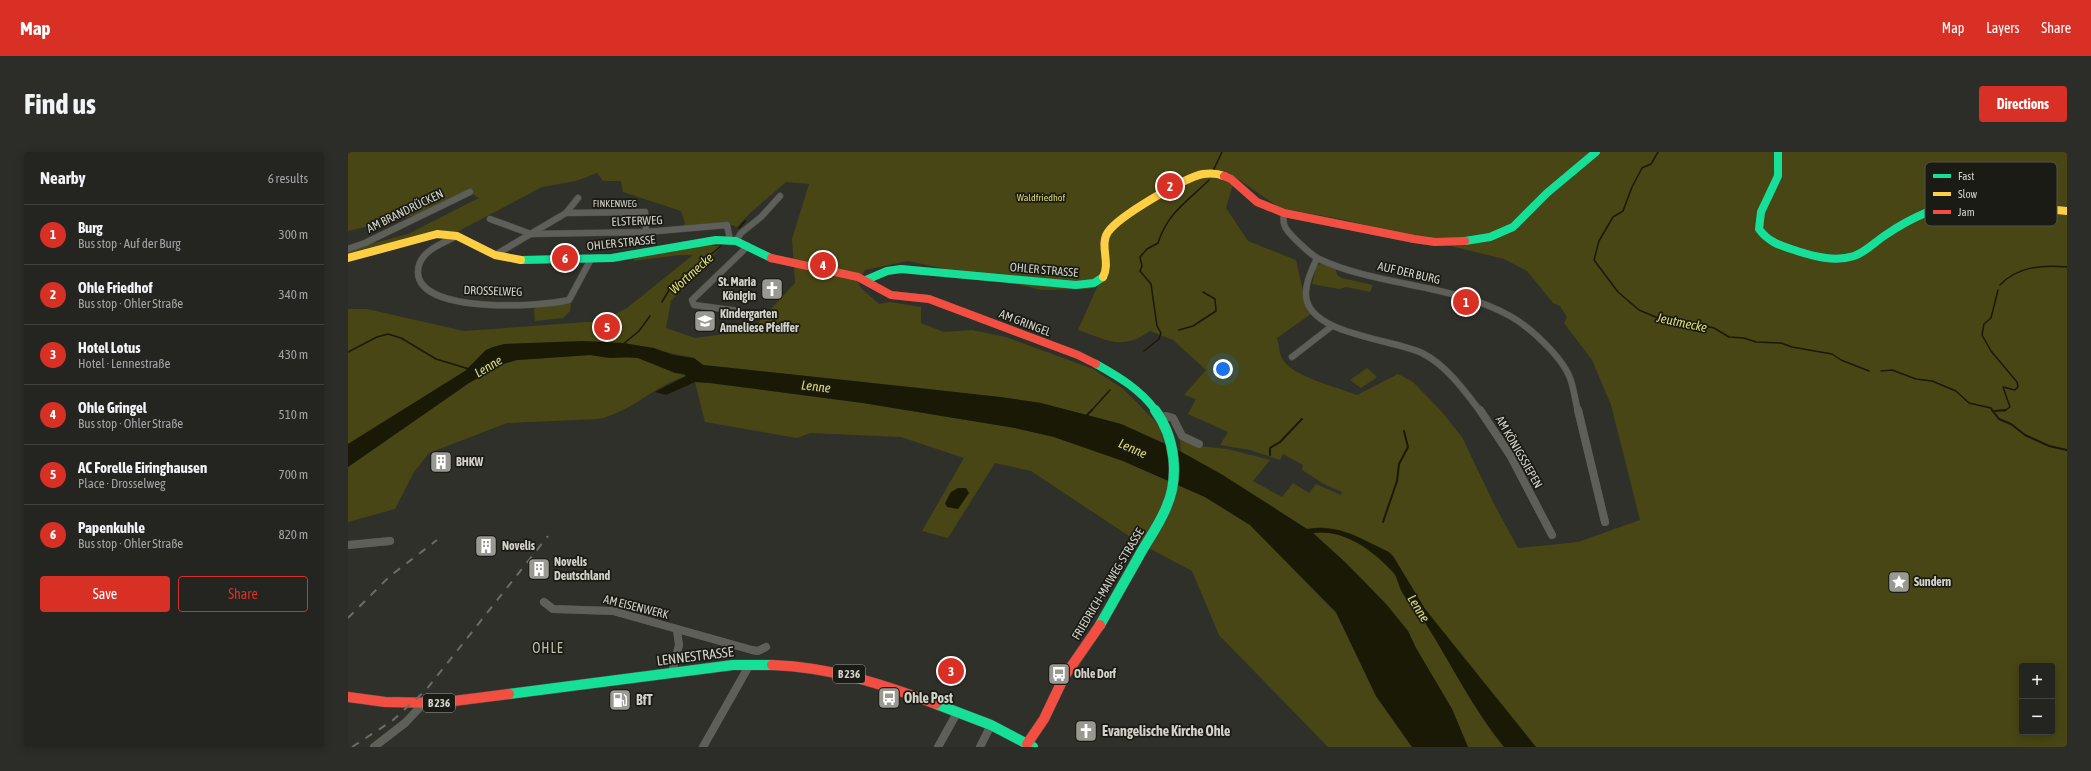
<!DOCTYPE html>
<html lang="en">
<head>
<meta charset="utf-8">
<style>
	:root { --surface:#242420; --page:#2c2c29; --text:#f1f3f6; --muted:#a3a4a5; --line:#41413e; --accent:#d93025 }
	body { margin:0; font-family:"Asap Condensed",sans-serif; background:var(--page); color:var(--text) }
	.controls { position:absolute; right:12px; bottom:12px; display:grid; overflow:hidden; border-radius:4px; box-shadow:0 2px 10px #0003 }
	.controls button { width:36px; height:36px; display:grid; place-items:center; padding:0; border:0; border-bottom:1px solid var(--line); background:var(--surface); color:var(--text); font:20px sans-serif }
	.you { position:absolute; left:875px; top:217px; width:14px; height:14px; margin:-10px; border:3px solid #fff; border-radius:50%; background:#1a73e8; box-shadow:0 0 0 6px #1a73e833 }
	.badge { display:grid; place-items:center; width:26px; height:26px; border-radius:50%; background:var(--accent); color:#fff; font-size:13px; font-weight:700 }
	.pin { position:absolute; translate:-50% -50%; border:2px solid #fff; box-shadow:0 1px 4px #0006 }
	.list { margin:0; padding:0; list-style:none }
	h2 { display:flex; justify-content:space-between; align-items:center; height:52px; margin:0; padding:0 16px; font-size:17px }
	h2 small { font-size:13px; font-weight:400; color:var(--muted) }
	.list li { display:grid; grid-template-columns:26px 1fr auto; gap:12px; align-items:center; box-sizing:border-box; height:60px; padding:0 16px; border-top:1px solid var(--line) }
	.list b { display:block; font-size:15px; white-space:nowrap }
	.list p { margin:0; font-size:13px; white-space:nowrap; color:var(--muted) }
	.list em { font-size:13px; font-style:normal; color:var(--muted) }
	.actions { display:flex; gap:8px; padding:12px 16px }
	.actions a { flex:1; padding:9px 0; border:1px solid var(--accent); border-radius:4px; text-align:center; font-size:14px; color:var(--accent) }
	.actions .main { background:var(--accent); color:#fff }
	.map { position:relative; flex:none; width:1719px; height:595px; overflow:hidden; border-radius:4px }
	header { display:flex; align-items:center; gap:24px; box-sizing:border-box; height:56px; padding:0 20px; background:var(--accent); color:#fff }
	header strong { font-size:19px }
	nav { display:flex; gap:22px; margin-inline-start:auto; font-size:14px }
	.intro { display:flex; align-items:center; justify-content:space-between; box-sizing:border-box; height:96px; padding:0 24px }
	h1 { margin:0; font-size:28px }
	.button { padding:10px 18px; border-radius:4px; background:var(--accent); color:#fff; font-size:14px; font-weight:700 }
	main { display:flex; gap:24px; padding:0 24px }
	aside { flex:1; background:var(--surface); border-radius:4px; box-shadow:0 2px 10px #0003 }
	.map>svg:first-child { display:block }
</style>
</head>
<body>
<header>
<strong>Map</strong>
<nav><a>Map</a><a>Layers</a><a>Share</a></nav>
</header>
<div class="intro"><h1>Find us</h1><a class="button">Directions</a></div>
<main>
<aside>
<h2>Nearby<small>6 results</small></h2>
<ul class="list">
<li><span class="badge">1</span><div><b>Burg</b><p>Bus stop · Auf der Burg</p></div><em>300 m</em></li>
<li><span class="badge">2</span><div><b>Ohle Friedhof</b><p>Bus stop · Ohler Straße</p></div><em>340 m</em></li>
<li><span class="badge">3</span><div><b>Hotel Lotus</b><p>Hotel · Lennestraße</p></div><em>430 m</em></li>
<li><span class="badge">4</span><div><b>Ohle Gringel</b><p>Bus stop · Ohler Straße</p></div><em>510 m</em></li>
<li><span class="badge">5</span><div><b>AC Forelle Eiringhausen</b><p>Place · Drosselweg</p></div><em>700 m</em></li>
<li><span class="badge">6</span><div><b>Papenkuhle</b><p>Bus stop · Ohler Straße</p></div><em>820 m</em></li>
</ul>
<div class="actions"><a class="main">Save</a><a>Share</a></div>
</aside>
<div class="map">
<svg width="1719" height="595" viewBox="0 0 1719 595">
	<rect width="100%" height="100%" fill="#30302a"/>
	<g fill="#484614" fill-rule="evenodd">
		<path d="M0,0H1719V595H1173L1077,457L1045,404L1003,382L973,375L959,377L873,322L833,300L832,287L850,294L880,297L922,308L905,329L934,345L945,331L961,341L968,332L993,343L994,340L976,332L954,318L955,313L935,302L932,308L902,298L872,293L880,280L840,262L848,247L836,243L858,218L825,188L802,179C773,199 760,188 730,178L750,133L741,137L694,138L560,109L517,118L510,130L513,136L531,152L542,150L573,155V171L596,180L624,178L658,185L745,217L774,236L811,273L816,291L773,272L693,251L582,237L355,213L346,206L275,191L145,195L138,198L117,219L0,292V157H19L116,179L253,169L279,156L345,103H331L286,109V106L358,94H374L323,149L318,176L347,186L384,181L406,175L447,131L444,87L461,32L438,30L401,62L389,75L381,72L334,76L337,71L333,59L275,40L273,29H255L249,21L228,29L194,35L107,81L0,105V98L60,82L131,46L121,40L68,63L0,79ZM887,25L932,56L997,68L1156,107L1179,119L1205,151L1212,154L1219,165L1216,171L1244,208L1263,253L1292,368L1230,390L1170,396L1146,352L1114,285L1093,259L1065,230L1050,222L1009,243C991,236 944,224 935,208C931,202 931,192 929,186L963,162L958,153L948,108L900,89L878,56ZM1674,514H1704V580H1674Z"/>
		<polygon points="976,111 987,115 989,123 994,126 1025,133 1022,140 998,135 991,137 964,132 969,113"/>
		<polygon points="223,151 222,159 215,166 187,169 186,158 189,153"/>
		<path d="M242,203L262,206H290L338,224C307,233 282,261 250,267L159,271L81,301L66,320L47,357L0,370V315L121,231L155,212L169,208Z"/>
		<polygon points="1019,216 1029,225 1013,236 1002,228"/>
		<polygon points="347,230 362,231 515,251 667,276 706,285 775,309 857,345 902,373 988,461 1028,544 1064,595 980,595 871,483 844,419 793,392 683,319 647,311 600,386 574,379 616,306 553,285 463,281 449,286 357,270"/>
		<path d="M964,380C998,379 1021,395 1043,418C1050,425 1050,432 1054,440C1060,451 1071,461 1078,472C1104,513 1125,557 1156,595H1120L1104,557L1068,496L1060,479L1038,452L998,411Z"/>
	</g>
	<g fill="#1a1906">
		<path d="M235,189L275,191L306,196L325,203L346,206L355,213L653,245L693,251L773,272L828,297L873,322L959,377C993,372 1011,386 1041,400L1045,404L1077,457L1188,595H1156C1125,557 1104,513 1078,472C1071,461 1060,451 1054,440C1050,433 1050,425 1044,419C1023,397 996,377 965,381L998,411L1038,452L1060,479L1068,496L1104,557L1120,595H1064L1028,544L988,460L902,373L857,345L775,309L706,285L667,276L515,251L362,231L347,230L318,243L307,240L338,224L336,222L327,221L290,206L279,205L262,206L242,203L169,208L155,212L121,231L0,315V292L117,219L138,198L145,195L156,192Z"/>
		<polygon points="610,336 618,336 621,341 610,357 599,355 597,351 603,340"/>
	</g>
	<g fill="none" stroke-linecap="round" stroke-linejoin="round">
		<g stroke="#1a1906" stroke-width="1.5">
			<polyline points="1310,0 1303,12 1294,16 1284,35 1275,59 1265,65 1251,89 1246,108 1270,140 1291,158 1310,166 1331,168 1366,176 1381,185 1396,186 1408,190 1433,191 1444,195 1484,202 1493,208 1521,219"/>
			<polyline points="865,19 874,0"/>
			<polyline points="391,76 397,69"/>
			<path d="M1652,133C1670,114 1694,113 1719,115"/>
			<polyline points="1650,138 1643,166 1636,172 1634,183 1643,199 1669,230 1670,235 1667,238 1655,235 1662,255 1656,259"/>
			<polyline points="314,150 321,138 373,94"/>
			<polyline points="831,178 845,174 868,159 867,147 855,140"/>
			<polyline points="274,193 291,179 302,164"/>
			<path d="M796,199L811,187L813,181L809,174L803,132L792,119L794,114L792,105L799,97L810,91C820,60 839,50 861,28"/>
			<polyline points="0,200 29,185 40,182 53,186 88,207 121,217"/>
			<polyline points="1533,219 1544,218 1568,227 1584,229 1608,239 1621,251 1643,256 1645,259"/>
			<polyline points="743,259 762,238"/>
		</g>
		<g stroke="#1a1906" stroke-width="2">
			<polyline points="1644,258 1651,267 1663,272 1677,283 1701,294 1719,298"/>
			<polyline points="1647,259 1658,258"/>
			<polyline points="737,265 744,258"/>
			<polyline points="922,303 922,296 932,290 954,267"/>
			<polyline points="1035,370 1049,329 1051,312 1060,295 1056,279"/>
		</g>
		<g stroke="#4c4c46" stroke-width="7">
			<g id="street-far1">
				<polyline points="218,61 297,60 298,80"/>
				<path d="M936,61C935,67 935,73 939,78C944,85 963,103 971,107C1031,135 1103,131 1162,164C1182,175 1214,205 1222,226C1226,237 1227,248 1230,259"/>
				<polyline points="142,67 183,82 298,80 379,73 382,88"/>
				<path d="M109,84C93,92 69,100 70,121C72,162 193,155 221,148L243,107"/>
				<polyline points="388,89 393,81 413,65 432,44"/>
				<polyline points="0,97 17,91 122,40"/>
				<polyline points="147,103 218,61 230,46"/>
				<path d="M969,106C964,118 957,131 958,144C961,183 1046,187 1074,201C1098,213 1116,238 1132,259"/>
				<polyline points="391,159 346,153 344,148 400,94"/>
				<polyline points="944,205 984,174"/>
			</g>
		</g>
		<g stroke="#4c4c46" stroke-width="8">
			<g id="street">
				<polyline points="1132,258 1162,303 1204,383"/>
				<polyline points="1230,258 1257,370"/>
				<polyline points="813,265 818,264 825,266 834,284 851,292"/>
				<polyline points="0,393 42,389"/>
				<polyline points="196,450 205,457 265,459 404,498 410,499 418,495"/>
				<polyline points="324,520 331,493 329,478"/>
				<polyline points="26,595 57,571 75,552"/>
				<polyline points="355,595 402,512"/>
				<polyline points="590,595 610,559"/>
				<polyline points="632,595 643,573"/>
			</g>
		</g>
		<g stroke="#4c4c46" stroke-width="8">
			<g id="fast-far1">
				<path d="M1430,0V24L1413,60L1411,77C1421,91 1434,94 1449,99C1468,105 1488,110 1506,104C1518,100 1527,90 1536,84C1562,66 1589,53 1620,50"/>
				<polyline points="1117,89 1142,85 1165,75 1199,41 1248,0"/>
				<polyline points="173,108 264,106 368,88 388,89 423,106"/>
				<polyline points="518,128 539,119 553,117 728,133 746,131 755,125"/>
				<path d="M748,212C771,225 792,237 808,259"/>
			</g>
		</g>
		<g stroke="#4c4c46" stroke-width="11">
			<g id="fast">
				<path d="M752,473C765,450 778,427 791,404C800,388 811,373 818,356C832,325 827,285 807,258"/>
				<polyline points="161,542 385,513 424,513"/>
				<polyline points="588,552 643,573 685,595"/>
			</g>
		</g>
		<g stroke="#4c4c46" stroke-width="8">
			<g id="slow">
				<polyline points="1620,50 1719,59"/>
				<polyline points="0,106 89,82 109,84 147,103 173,108"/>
				<path d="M755,125C763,111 751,93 760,80C771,64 836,26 855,22C862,21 869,21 876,24"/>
			</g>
		</g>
		<g stroke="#4c4c46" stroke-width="8">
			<g id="jam-far1">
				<polyline points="876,24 883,27 909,50 936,61 1066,87 1087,90 1117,89"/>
				<polyline points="423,106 510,125 543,143 581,147 730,203 748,212"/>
			</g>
		</g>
		<g stroke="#4c4c46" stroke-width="11">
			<g id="jam">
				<path d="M424,513C482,515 534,532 588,552"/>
				<polyline points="0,545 37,550 90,551 161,542"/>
				<polyline points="679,592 696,567 716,525 752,473"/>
			</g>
		</g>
		<use href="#street-far1" stroke="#5f5f59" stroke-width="6"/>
		<use href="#street" stroke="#5f5f59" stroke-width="8"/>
		<use href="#fast-far1" stroke="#16e098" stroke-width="8"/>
		<use href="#fast" stroke="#16e098" stroke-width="10"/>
		<use href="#slow" stroke="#ffcf43" stroke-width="8"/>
		<use href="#jam-far1" stroke="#f24e42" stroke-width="8"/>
		<use href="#jam" stroke="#f24e42" stroke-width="10"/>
		<g stroke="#6c6c67" stroke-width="2" stroke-dasharray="8 8" stroke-linecap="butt">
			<polyline points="0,466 42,424 89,388"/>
			<polyline points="4,595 44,569 78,538 200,384"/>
		</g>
	</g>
	<defs>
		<g id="church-square" transform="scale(1.15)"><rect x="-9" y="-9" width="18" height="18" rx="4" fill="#999991" stroke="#1b1b15"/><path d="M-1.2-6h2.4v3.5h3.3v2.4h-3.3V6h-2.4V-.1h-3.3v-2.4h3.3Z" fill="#fff"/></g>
		<g id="school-square" transform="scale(1.15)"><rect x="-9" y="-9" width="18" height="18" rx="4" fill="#999991" stroke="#1b1b15"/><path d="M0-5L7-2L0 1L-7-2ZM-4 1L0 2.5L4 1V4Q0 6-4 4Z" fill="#fff"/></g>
		<g id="building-square" transform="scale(1.15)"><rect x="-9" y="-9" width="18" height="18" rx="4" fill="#999991" stroke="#1b1b15"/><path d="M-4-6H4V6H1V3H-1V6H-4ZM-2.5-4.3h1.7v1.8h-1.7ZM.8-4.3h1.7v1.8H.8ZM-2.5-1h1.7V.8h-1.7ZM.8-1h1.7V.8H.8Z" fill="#fff"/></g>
		<g id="sight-square" transform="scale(1.15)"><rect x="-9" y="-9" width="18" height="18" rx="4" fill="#999991" stroke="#1b1b15"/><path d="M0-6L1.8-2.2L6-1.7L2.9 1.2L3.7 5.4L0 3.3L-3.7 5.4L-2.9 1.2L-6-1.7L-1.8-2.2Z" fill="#fff"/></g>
		<g id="bus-square" transform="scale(1.15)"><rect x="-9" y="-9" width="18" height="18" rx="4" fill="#999991" stroke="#1b1b15"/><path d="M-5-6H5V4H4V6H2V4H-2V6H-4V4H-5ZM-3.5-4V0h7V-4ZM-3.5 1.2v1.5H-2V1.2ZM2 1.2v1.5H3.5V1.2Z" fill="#fff"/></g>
		<g id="fuel-square" transform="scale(1.15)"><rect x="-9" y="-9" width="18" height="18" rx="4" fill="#999991" stroke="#1b1b15"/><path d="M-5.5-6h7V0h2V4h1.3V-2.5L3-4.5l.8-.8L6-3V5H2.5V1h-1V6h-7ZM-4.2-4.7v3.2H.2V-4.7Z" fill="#fff"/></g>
	</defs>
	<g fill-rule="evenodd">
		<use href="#church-square" x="424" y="137"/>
		<use href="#school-square" x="357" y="169"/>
		<use href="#building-square" x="93" y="310"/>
		<use href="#building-square" x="138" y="394"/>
		<use href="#building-square" x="191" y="417"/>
		<use href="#sight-square" x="1551" y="430"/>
		<use href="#bus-square" x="711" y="522"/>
		<use href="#bus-square" x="541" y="546"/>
		<use href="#fuel-square" x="272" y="548"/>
		<use href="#church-square" x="738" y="579"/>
	</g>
	<g text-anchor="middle" stroke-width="3.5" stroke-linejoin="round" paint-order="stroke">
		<g font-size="10" fill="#dad66c" stroke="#1b1b15">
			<text x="693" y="49">Waldfriedhof</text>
		</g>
		<g font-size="10" fill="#d2d2c9" stroke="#1b1b15">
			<text x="267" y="55">FINKENWEG</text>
		</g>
		<g fill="#1b1b15" stroke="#9b9b93" stroke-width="1">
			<rect x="485" y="513" width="32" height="18" rx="3"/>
			<rect x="75" y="542" width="32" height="18" rx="3"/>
		</g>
		<g font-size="11" font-weight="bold" fill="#d2d2c9">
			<text x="501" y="526">B 236</text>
			<text x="91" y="555">B 236</text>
		</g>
		<g font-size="12" fill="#d2d2c9" stroke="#1b1b15">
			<text transform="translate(57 59) rotate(-26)" y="4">AM BRANDRÜCKEN</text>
			<text transform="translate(289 69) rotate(-2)" y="4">ELSTERWEG</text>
			<text transform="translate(273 91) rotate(-6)" y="4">OHLER STRASSE</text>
			<text transform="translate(696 118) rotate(5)" y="4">OHLER STRASSE</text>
			<text transform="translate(1061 121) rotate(13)" y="4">AUF DER BURG</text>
			<text transform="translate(145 139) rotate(2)" y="4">DROSSELWEG</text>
			<text transform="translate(677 171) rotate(21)" y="4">AM GRINGEL</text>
			<text transform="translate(1171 300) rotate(60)" y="4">AM KÖNIGSSIEPEN</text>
			<text transform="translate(760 432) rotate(-59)" y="4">FRIEDRICH-MAIWEG-STRASSE</text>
			<text transform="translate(288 455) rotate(14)" y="4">AM EISENWERK</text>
		</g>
		<g font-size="12" font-weight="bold" fill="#d2d2c9" stroke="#1b1b15" text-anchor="start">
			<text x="408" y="134" text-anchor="end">St. Maria<tspan x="408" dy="14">Königin</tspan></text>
			<text x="372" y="166">Kindergarten<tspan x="372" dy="14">Anneliese Pfeiffer</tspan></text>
			<text x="108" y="314">BHKW</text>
			<text x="154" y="398">Novelis</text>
			<text x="206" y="414">Novelis<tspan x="206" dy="14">Deutschland</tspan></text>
			<text x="1566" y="434">Sundern</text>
			<text x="726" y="526">Ohle Dorf</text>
		</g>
		<g font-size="13" font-style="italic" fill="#e1dd73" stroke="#1b1b15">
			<text transform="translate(343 121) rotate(-42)" y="5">Wortmecke</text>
			<text transform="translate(1334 170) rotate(12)" y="5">Jeutmecke</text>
			<text transform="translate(140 214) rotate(-31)" y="5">Lenne</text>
			<text transform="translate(468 234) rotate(7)" y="5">Lenne</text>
			<text transform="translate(785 296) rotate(24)" y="5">Lenne</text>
			<text transform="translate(1071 456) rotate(58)" y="5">Lenne</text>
		</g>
		<g font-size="14" letter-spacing="1" fill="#c0bfae" stroke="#1b1b15">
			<text x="200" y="501">OHLE</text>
		</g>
		<g font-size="14" fill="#d2d2c9" stroke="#1b1b15">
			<text transform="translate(347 504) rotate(-7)" y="5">LENNESTRASSE</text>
		</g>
		<g font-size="14" font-weight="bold" fill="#d2d2c9" stroke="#1b1b15" text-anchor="start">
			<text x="556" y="551">Ohle Post</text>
			<text x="288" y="553">BfT</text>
			<text x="754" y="584">Evangelische Kirche Ohle</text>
		</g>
	</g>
	<rect x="1577" y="10" width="132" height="64" rx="6" fill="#1b1b15" stroke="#52524b" stroke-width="1"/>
	<rect x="1585" y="22" width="18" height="4" fill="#16e098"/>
	<rect x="1585" y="40" width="18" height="4" fill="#ffcf43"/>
	<rect x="1585" y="58" width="18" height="4" fill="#f24e42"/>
	<g font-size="11" fill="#d2d2c9">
		<text x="1610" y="28">Fast</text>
		<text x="1610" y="46">Slow</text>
		<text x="1610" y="64">Jam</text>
	</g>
</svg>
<div class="controls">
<button>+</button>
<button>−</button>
</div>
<div class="you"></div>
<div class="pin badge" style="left:1118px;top:150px">1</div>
<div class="pin badge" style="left:822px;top:34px">2</div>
<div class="pin badge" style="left:603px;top:519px">3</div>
<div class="pin badge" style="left:475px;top:113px">4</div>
<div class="pin badge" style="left:259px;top:175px">5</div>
<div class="pin badge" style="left:217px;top:106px">6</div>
</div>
</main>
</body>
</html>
